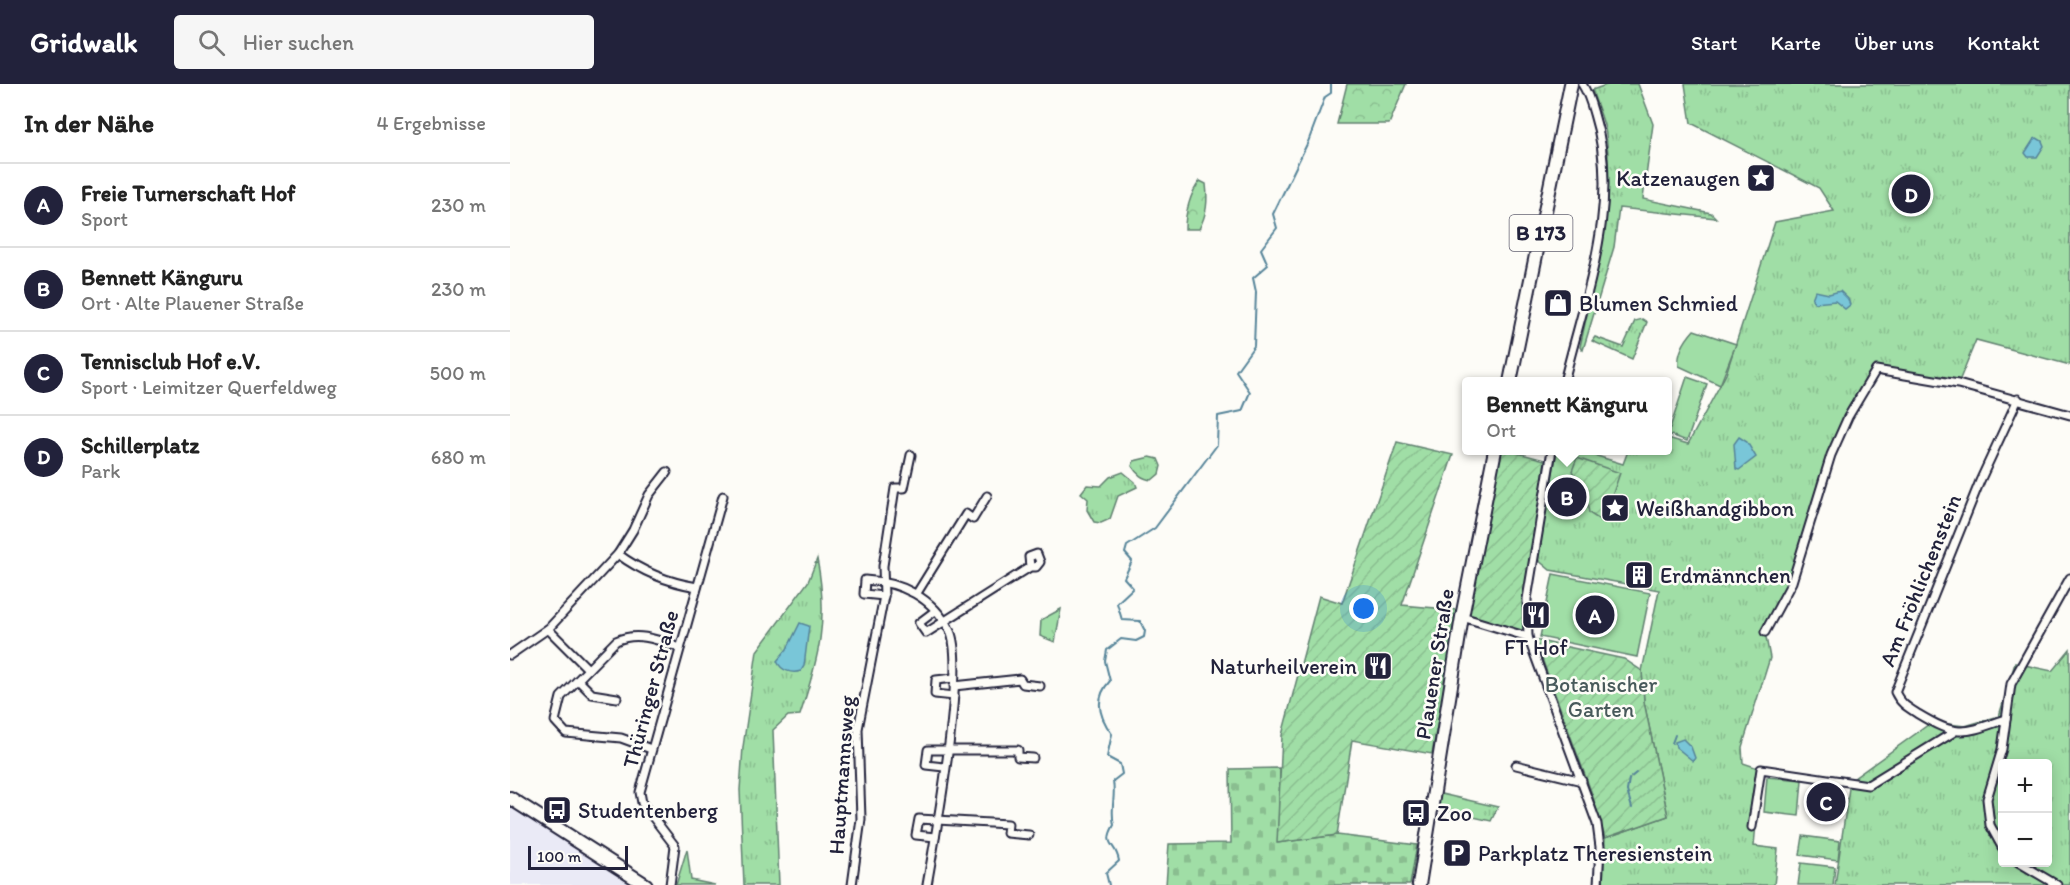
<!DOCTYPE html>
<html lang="de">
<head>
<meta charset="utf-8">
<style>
	:root { --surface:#fff; --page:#f6f6f6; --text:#222; --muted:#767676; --line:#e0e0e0; --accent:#22223b }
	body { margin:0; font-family:Itim,sans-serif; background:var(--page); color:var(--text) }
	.controls { position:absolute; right:18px; bottom:18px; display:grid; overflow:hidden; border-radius:6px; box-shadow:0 3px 15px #0003 }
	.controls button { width:54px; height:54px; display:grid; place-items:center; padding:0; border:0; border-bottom:2px solid var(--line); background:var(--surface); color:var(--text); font:30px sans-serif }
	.scale { position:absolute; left:18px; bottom:15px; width:100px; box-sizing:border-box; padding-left:6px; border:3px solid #22223b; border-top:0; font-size:16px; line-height:21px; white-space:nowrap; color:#22223b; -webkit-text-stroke:4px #fdfcf7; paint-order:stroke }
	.you { position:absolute; left:854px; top:525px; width:21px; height:21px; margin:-15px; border:4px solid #fff; border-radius:50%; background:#1a73e8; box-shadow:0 0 0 9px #1a73e833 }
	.badge { display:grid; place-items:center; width:39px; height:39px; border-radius:50%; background:var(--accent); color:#fff; font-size:20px; font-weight:700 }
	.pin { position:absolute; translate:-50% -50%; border:3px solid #fff; box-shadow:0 2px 6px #0006 }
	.popup { position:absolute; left:952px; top:293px; width:210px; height:78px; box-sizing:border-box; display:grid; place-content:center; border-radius:6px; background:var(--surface); filter:drop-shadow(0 2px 4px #0005); font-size:20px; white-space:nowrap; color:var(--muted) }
	.popup b { font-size:22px; color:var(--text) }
	.popup::after { content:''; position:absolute; left:50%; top:100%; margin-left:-12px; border:12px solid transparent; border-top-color:var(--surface) }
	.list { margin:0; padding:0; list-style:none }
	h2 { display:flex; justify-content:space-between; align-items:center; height:78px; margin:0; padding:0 24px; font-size:26px }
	h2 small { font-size:20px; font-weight:400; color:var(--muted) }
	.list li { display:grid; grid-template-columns:39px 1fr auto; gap:18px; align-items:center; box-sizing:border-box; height:84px; padding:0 24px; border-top:2px solid var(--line) }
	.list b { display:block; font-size:22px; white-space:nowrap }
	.list p { margin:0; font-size:20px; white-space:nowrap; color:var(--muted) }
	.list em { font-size:20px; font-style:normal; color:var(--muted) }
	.icon { flex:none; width:33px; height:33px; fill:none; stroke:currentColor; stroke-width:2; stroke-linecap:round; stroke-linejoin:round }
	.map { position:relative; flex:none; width:1560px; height:801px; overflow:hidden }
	header { display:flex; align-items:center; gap:36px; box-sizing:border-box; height:84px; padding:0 30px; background:var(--accent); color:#fff }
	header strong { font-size:28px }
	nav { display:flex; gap:33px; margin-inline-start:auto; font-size:21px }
	.search { width:420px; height:54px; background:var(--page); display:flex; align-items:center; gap:15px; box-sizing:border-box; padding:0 21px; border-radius:6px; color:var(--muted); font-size:22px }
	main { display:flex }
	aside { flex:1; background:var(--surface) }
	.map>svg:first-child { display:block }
</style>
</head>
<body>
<header>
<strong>Gridwalk</strong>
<div class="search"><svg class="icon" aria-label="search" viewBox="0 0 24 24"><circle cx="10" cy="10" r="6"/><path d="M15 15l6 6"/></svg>Hier suchen</div>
<nav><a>Start</a><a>Karte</a><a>Über uns</a><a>Kontakt</a></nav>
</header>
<main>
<aside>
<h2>In der Nähe<small>4 Ergebnisse</small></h2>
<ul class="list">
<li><span class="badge">A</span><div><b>Freie Turnerschaft Hof</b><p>Sport</p></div><em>230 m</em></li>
<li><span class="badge">B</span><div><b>Bennett Känguru</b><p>Ort · Alte Plauener Straße</p></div><em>230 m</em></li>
<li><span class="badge">C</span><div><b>Tennisclub Hof e.V.</b><p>Sport · Leimitzer Querfeldweg</p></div><em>500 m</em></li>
<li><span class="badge">D</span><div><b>Schillerplatz</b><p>Park</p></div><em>680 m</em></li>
</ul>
</aside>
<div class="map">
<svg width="1560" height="801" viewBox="0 0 1560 801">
	<defs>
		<pattern id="grass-tufts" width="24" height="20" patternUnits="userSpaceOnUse" patternTransform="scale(1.5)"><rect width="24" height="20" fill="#a0dea6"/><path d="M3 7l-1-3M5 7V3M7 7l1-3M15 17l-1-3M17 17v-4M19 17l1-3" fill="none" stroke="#8abe90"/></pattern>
		<pattern id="forest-crowns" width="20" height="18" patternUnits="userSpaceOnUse" patternTransform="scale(1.5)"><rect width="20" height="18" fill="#a0dea6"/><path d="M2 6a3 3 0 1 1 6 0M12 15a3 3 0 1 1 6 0" fill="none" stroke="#8abe90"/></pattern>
		<pattern id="cemetery-stones" width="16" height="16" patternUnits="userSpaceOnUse" patternTransform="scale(1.5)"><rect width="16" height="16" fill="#a0dea6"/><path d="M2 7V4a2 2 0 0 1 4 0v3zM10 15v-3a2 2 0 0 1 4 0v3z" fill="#8abe90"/></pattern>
		<pattern id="garden-furrows" width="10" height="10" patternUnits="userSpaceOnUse" patternTransform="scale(1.5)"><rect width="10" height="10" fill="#a0dea6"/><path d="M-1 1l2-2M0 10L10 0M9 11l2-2" fill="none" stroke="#8abe90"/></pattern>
	</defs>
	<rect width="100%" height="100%" fill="#fdfcf7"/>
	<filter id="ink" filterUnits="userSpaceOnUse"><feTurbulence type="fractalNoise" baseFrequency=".0167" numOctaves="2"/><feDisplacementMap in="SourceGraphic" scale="12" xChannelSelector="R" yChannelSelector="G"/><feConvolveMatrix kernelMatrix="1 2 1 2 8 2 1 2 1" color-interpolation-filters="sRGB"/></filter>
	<g filter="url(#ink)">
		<polygon fill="#eaeaf6" points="0,721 125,801 0,801"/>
		<g fill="url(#grass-tufts)" stroke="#618070" stroke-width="1.5" fill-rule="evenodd">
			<path d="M1099,0H1128L1143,40L1133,115L1201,129L1206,134L1109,124L1104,163L1073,266L1070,263C1084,195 1106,120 1096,50C1094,36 1086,20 1082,6Z"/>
			<polygon points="1175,0 1560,0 1560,281 1466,256 1448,300 1366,286 1321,371 1282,498 1255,548 1260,574 1232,663 1233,679 1251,685 1244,762 1268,765 1264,801 1093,801 1095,754 1158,732 1134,618 1132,587 1149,506 1040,486 1027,475 1047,367 1071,367 1113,380 1118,367 1158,366 1158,354 1178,360 1216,290 1265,138 1324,127 1309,104 1181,39"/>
			<polygon points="1132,235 1137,238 1122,275 1082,257 1085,253 1113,263 1125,237"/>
			<path d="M640,373L648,375L651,382L649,390L642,396C632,395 627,390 622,382L624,377Z"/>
			<polygon points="613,388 625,398 627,403 608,412 600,435 591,439 584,438 577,426 578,415 571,409 577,401 591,402 600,393"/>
			<path d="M307,475C319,536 309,573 290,631L278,632L263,646L269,801H234L230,706L233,663L247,567L298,498Z"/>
			<polygon points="551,525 545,558 530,552 531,536"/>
			<path d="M1560,565V801H1325L1340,697L1422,638L1455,642L1489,632L1505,579L1542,587ZM1492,680H1538V778H1492Z"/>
			<polygon points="927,709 988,723 981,737 927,725"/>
			<polygon points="177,765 181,796 205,801 166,801"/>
		</g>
		<g fill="url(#forest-crowns)" stroke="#618070" stroke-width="1.5">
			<polygon points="837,0 896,0 879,40 827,40"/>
			<path d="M690,97L696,100C698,117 697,130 689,145H675C675,130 680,109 690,97Z"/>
		</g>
		<polygon fill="url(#cemetery-stones)" stroke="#618070" stroke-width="1.5" points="770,684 768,759 827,751 907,761 900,801 656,801 659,760 721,759 720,685"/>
		<g fill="url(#garden-furrows)" stroke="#618070" stroke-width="1.5">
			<polygon points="887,358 943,371 892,521 948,526 922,670 842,656 827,751 767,759 772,651 809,512 832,519"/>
			<polygon points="990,367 1000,367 1035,376 1013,548 956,532"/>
			<polygon points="1067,374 1110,389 1093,438 1079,429 1075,407 1062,387"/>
			<polygon points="1025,556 1114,575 1132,587 1134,618 1158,732 1095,754 1082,710"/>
		</g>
		<g fill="#a0dea6" stroke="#618070" stroke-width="1.5">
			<path d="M1184,246L1226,260L1210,301L1169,282C1167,268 1175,256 1184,246Z"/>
			<polygon points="1177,293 1197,300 1177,357 1158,350"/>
			<polygon points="1043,490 1140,509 1127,573 1030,553"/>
			<polygon points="1257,693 1292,696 1289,732 1254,728"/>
			<polygon points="1293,752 1330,757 1328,776 1290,771"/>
			<polygon points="1291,779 1325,783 1323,801 1288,801"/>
		</g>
		<g fill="#79c6d8" stroke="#568499" stroke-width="1.5">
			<polygon points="1527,54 1532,57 1534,62 1527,73 1518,73 1515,69 1524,55"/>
			<polygon points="1305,207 1319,210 1330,207 1338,215 1340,221 1335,225 1325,217 1305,219 1302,215"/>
			<polygon points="1229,353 1237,358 1246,373 1229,386 1226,385 1224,360"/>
			<path d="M290,539L299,542L294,582L291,587C282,590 271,587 267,577L277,565Z"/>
			<polygon points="1173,655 1181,663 1185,674 1183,677 1166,663 1165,658"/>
		</g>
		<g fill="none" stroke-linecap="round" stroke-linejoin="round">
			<g stroke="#568499" stroke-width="2">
				<polyline points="1162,659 1165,651"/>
				<polyline points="1121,693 1126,689"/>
				<polyline points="1119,695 1117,707 1122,724"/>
				<path d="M599,801L596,789L609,777C606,758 592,762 604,741C600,725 606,713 603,697L612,690L610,680L597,673L602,650C589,633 584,614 600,597L595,577L597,566L611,555L626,557L634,553L635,547L630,537L612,536L607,519L623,504L614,494L622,477L615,469L617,462L645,444L707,361L708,332L732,327L740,308L726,287L744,262L746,208L743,194L758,181L751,165L767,144L763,130L798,58L815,13L821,9V0"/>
			</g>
			<g stroke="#22223b" stroke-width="11">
				<g id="minor">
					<path d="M1054,298C1075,211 1112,119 1084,30C1081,19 1078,9 1072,0"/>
					<polyline points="1042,366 1017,515 1018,553 1087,740 1090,763 1088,801"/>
					<path d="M108,470C132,488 157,498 187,503"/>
					<polyline points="407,509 456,430 463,435 477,412"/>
					<path d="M374,512L354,510L355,496C391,498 423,513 440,547C457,583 425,755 417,801"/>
					<polyline points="425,527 409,539 416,549 520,483 526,483 530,478 527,470 519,473 520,483"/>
					<polyline points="952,533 1018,553"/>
					<polyline points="38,545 78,585"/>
					<polyline points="1255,548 1282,498 1321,371 1338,333 1366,286 1448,300 1560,331"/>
					<polyline points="0,571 39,544 108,470 123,446 139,411 157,388"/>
					<polyline points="444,594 426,596 425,610 444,612"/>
					<polyline points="68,596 82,610 107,614"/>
					<polyline points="444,602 510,595 513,600 530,602"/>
					<path d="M1496,635C1453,650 1448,654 1408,630C1397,623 1390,619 1385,608L1470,397L1508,315"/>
					<path d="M141,665L111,654L56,649L45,637L51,613L106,557C128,547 148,556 170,564"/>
					<polyline points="1006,681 1072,697"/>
					<polyline points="434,683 416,681 418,666 508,666 508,673 523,674"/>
					<polyline points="1242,743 1251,685 1358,701 1444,648"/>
					<polyline points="425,753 406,751 409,735 498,740 497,749 519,751"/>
					<polyline points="1492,763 1480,741 1477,715 1492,665 1501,600 1560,494"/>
					<polyline points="1508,778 1547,801"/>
					<polyline points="160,801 165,762 132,719 130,708 213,412"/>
					<polyline points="342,801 351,735 348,645 374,512 373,482 385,404 394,404 401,371"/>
				</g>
			</g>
			<g stroke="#22223b" stroke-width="16">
				<g id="primary">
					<polyline points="1000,298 1061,0"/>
					<polyline points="0,714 136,801"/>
					<polyline points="909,801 952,533 985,366"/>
				</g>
			</g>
			<use href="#minor" stroke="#fdfcf7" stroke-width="7"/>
			<use href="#primary" stroke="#fdfcf7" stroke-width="12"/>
		</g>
	</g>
	<defs>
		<g id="sight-square" transform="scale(1.5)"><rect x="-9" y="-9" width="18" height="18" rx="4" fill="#22223b" stroke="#fdfcf7"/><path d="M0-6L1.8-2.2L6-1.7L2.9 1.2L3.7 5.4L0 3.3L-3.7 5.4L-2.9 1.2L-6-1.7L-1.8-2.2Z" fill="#fff"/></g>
		<g id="shop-square" transform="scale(1.5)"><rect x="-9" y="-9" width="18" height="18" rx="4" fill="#22223b" stroke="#fdfcf7"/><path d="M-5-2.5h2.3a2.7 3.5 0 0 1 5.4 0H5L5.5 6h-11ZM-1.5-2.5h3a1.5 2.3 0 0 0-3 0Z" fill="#fff"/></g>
		<g id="building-square" transform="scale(1.5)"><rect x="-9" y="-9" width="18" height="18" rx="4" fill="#22223b" stroke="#fdfcf7"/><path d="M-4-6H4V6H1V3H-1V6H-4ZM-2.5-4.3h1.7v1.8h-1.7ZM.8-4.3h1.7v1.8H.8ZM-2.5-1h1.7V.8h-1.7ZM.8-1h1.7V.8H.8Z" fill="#fff"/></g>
		<g id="restaurant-square" transform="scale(1.5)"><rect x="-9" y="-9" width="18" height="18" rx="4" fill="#22223b" stroke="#fdfcf7"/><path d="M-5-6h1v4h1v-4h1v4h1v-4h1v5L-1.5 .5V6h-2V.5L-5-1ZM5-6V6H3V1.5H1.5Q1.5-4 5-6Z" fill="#fff"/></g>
		<g id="bus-square" transform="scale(1.5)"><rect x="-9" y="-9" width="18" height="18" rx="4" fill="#22223b" stroke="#fdfcf7"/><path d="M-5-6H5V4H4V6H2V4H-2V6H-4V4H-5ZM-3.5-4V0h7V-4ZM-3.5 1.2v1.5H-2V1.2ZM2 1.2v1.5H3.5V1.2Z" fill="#fff"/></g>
		<g id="parking-square" transform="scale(1.5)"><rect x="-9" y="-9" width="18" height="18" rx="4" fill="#22223b" stroke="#fdfcf7"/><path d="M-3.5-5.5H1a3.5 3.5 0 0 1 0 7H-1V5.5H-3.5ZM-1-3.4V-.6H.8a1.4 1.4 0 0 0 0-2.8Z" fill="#fff"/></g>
	</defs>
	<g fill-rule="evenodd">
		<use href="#sight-square" x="1251" y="94"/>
		<use href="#shop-square" x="1048" y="219"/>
		<use href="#sight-square" x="1105" y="424"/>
		<use href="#building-square" x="1129" y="491"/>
		<use href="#restaurant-square" x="1026" y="531"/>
		<use href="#restaurant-square" x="868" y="582"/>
		<use href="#bus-square" x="47" y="726"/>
		<use href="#bus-square" x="906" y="729"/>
		<use href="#parking-square" x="947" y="769"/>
	</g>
	<g text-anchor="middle" stroke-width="5" stroke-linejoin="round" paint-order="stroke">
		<rect fill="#fdfcf7" stroke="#646373" stroke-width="1.5" x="999.5" y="131" width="63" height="36" rx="4.5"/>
		<g font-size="21" font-weight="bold" fill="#22223b">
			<text x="1031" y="156">B 173</text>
		</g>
		<g font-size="22" fill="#22223b" stroke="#fdfcf7" text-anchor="start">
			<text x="1230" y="102" text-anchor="end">Katzenaugen</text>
			<text x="1069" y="227">Blumen Schmied</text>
			<text x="1126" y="432">Weißhandgibbon</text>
			<text x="1150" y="499">Erdmännchen</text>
			<text x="1026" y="571" text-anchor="middle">FT Hof</text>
			<text x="847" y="590" text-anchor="end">Naturheilverein</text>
			<text x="68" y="734">Studentenberg</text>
			<text x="927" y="737">Zoo</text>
			<text x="968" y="777">Parkplatz Theresienstein</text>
		</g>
		<g font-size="22" fill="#22223b" stroke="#fdfcf7">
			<text transform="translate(1410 496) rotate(-68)" y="8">Am Fröhlichenstein</text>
			<text transform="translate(924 580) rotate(-81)" y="8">Plauener Straße</text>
			<text transform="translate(140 605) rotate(-75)" y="8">Thüringer Straße</text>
			<text transform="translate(331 691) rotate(-86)" y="8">Hauptmannsweg</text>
		</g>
		<g font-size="22" fill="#485a5b" stroke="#fdfcf7">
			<text x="1091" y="608">Botanischer<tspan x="1091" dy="25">Garten</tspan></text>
		</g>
	</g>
</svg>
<div class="controls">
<button>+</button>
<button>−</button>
</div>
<div class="scale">100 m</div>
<div class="you"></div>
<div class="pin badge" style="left:1085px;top:531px">A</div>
<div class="pin badge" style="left:1057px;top:413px">B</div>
<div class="popup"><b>Bennett Känguru</b>Ort</div>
<div class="pin badge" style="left:1316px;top:718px">C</div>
<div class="pin badge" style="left:1401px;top:110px">D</div>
</div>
</main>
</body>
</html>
